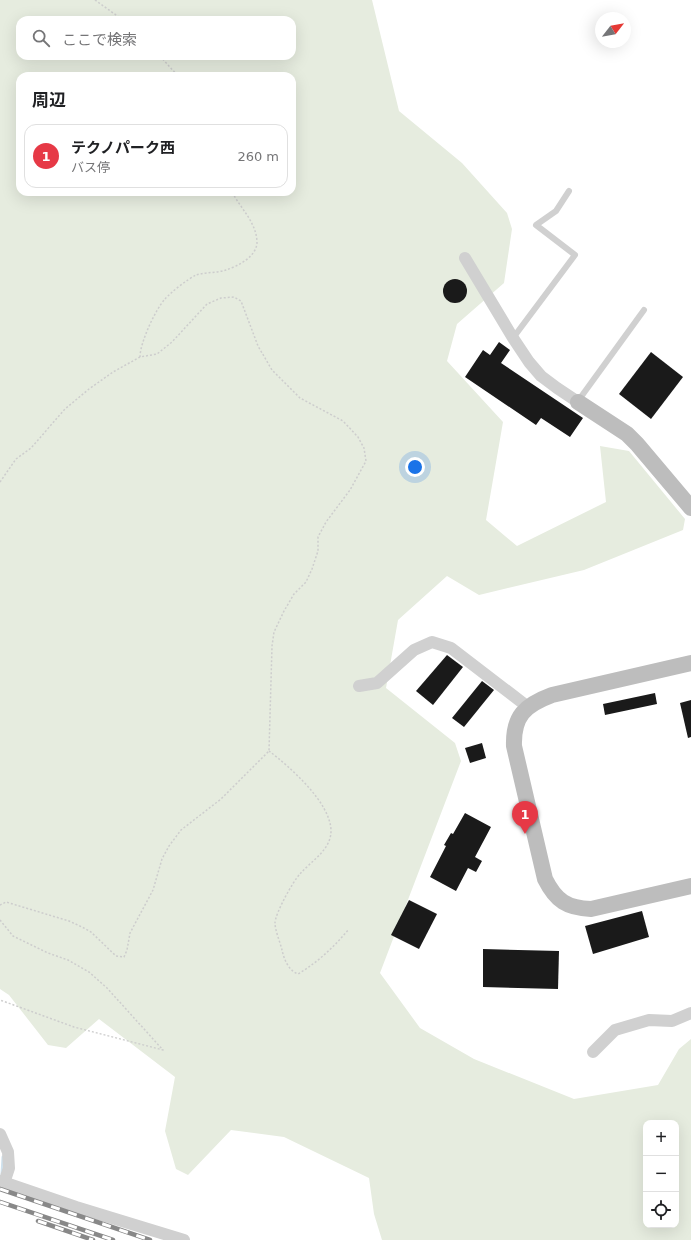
<!DOCTYPE html>
<html lang="ja">
<head>
<meta charset="utf-8">
<style>
	:root { --surface:#fff; --page:#f2f2f2; --text:#202124; --muted:#757577; --line:#e0e0e0; --accent:#e63946 }
	body { margin:0; font-family:"DejaVu Sans","Noto Sans JP",sans-serif; background:var(--page); color:var(--text) }
	.controls { position:absolute; right:12px; bottom:12px; display:grid; overflow:hidden; border-radius:8px; box-shadow:0 4px 16px #0002 }
	.controls button { width:36px; height:36px; display:grid; place-items:center; padding:0; border:0; border-bottom:1px solid var(--line); background:var(--surface); color:var(--text); font:20px sans-serif }
	.compass { position:absolute; left:595px; top:12px; width:36px; height:36px; border-radius:50%; background:var(--surface); box-shadow:0 4px 16px #0002; rotate:59deg }
	.you { position:absolute; left:415px; top:467px; width:14px; height:14px; margin:-10px; border:3px solid #fff; border-radius:50%; background:#1a73e8; box-shadow:0 0 0 6px #1a73e833 }
	.badge { display:grid; place-items:center; width:26px; height:26px; border-radius:50%; background:var(--accent); color:#fff; font-size:13px; font-weight:700 }
	.pin { position:absolute; translate:-50% -33px; filter:drop-shadow(0 1px 2px #0008) }
	.pin::after { content:''; position:absolute; top:21px; width:14px; height:12px; background:inherit; clip-path:polygon(0 0,100% 0,50% 100%) }
	.list { margin:0; padding:0; list-style:none }
	h2 { display:flex; justify-content:space-between; align-items:center; height:52px; margin:0; padding:0 16px; font-size:17px }
	h2 small { font-size:13px; font-weight:400; color:var(--muted) }
	.list li { display:grid; grid-template-columns:26px 1fr auto; gap:12px; align-items:center; box-sizing:border-box; height:64px; margin:0 8px 8px; padding:0 8px; border:1px solid var(--line); border-radius:12px }
	.list b { display:block; font-size:15px; white-space:nowrap }
	.list p { margin:0; font-size:13px; white-space:nowrap; color:var(--muted) }
	.list em { font-size:13px; font-style:normal; color:var(--muted) }
	.icon { flex:none; width:22px; height:22px; fill:none; stroke:currentColor; stroke-width:2; stroke-linecap:round; stroke-linejoin:round }
	.map { position:relative; flex:none; width:691px; height:1240px; overflow:hidden }
	.search { position:absolute; background:var(--surface); box-shadow:0 4px 16px #0002; left:16px; top:16px; width:280px; height:44px; display:flex; align-items:center; gap:10px; box-sizing:border-box; padding:0 14px; border-radius:12px; color:var(--muted); font-size:15px }
	.panel { position:absolute; background:var(--surface); box-shadow:0 4px 16px #0002; left:16px; top:72px; width:280px; height:124px; border-radius:12px }
	.map>svg:first-child { display:block }
</style>
</head>
<body>
<div class="map">
<svg width="691" height="1240" viewBox="0 0 691 1240">
	<rect width="100%" height="100%" fill="#fff"/>
	<path fill="#e6ecdf" fill-rule="evenodd" d="M0,0H372L399,111L462,163L507,213L512,229L504,283L457,324L447,361L503,422L486,520L517,546L606,502L600,446L629,451L685,519L683,530L584,570L479,595L447,576L398,620L386,688L455,743L461,761L380,973L420,1028L474,1059L574,1099L658,1085L679,1049L691,1039V1240H382L374,1214L369,1178L284,1137L231,1130L188,1175L176,1169L165,1131L175,1077L99,1019L66,1048L48,1045L9,995L0,989ZM20,20H292V56H20ZM20,76H292V192H20ZM646,1123H676V1225H646Z"/>
	<g fill="none" stroke-linecap="round" stroke-linejoin="round">
		<polyline stroke="#cfe2ee" stroke-width="3" points="2,1174 3,1157"/>
	</g>
	<g fill="#1a1a1a">
		<circle cx="455" cy="291" r="12"/>
		<polygon points="499,342 510,350 501,363 583,418 570,437 541,418 536,425 465,377 483,350 490,355"/>
		<polygon points="651,352 683,377 651,419 619,394"/>
		<polygon points="447,655 463,667 433,705 416,691"/>
		<polygon points="482,681 494,690 464,727 452,718"/>
		<polygon points="655,693 657,704 605,715 603,704"/>
		<polygon points="691,700 691,737 688,738 680,703"/>
		<polygon points="482,743 486,758 470,763 465,748"/>
		<polygon points="465,813 491,827 475,857 482,861 476,872 468,868 456,891 430,877 446,846 444,845 451,833 453,834"/>
		<polygon points="409,900 437,914 419,949 391,935"/>
		<polygon points="642,911 649,937 593,954 585,926"/>
		<polygon points="483,949 559,951 558,989 483,987"/>
	</g>
	<g fill="none" stroke-linecap="round" stroke-linejoin="round">
		<g stroke="#cdcdcd" stroke-width="1.5" stroke-dasharray="2 2" stroke-linecap="butt">
			<polyline points="95,0 123,20"/>
			<polyline points="160,56 178,76"/>
			<path d="M140,357C140,343 155,310 165,299C171,292 188,279 196,275C206,272 217,273 226,270C238,266 256,257 257,243C257,223 241,209 232,192"/>
			<polyline points="0,482 16,459 31,448 65,409 89,389 113,372 140,357 157,354 172,342 207,304 221,298 234,297 241,301 258,346 272,370 300,398 343,421 358,437 364,448 366,461 350,490 326,522 318,537 318,551 312,569 306,582 294,594 284,611 274,632 272,646 269,751 221,799 181,830 169,846 162,859 153,890 130,933 127,950 124,957 116,956 91,932 82,927 69,921 6,902 0,905"/>
			<path d="M269,751C290,767 331,803 331,831C331,850 311,861 300,874C293,881 275,914 275,923C275,930 280,942 282,950C284,959 288,970 298,974C318,962 334,947 349,929"/>
			<polyline points="0,920 13,936 48,953 68,960 89,972 107,988 163,1050 74,1027 0,1000"/>
		</g>
		<g stroke="#d0d0d0" stroke-width="6">
			<polyline points="513,338 575,255 536,225 556,211 569,191"/>
			<polyline points="578,401 644,310"/>
		</g>
		<g stroke="#d0d0d0" stroke-width="12">
			<polyline points="465,258 513,338 529,362 541,376 557,388 578,402"/>
			<polyline points="359,686 377,683 414,650 432,642 451,648 528,707"/>
			<polyline points="593,1052 615,1030 649,1020 672,1021 691,1013"/>
			<polyline points="0,1134 8,1152 9,1168 5,1180"/>
			<polyline points="0,1181 76,1207 184,1240"/>
		</g>
		<g stroke="#bdbdbd" stroke-width="16">
			<polyline points="578,402 627,434 637,444 691,508"/>
			<path d="M691,663L552,695C525,705 513,716 514,746L545,879C556,901 567,908 591,909L691,886"/>
		</g>
		<g stroke="#888" stroke-width="4.5">
			<g id="rail">
				<polyline points="0,1189 150,1240"/>
				<polyline points="0,1202 113,1240"/>
				<polyline points="38,1221 93,1240"/>
			</g>
		</g>
		<use href="#rail" stroke="#fff" stroke-width="3" stroke-dasharray="9" stroke-linecap="butt"/>
	</g>
</svg>
<div class="controls">
<button>+</button>
<button>−</button>
<button><svg class="icon" aria-label="locate" viewBox="0 0 24 24"><circle cx="12" cy="12" r="6"/><path d="M12 2v4M12 18v4M2 12h4M18 12h4"/></svg></button>
</div>
<svg class="compass" viewBox="-18 -18 36 36"><path d="M0-13l5 13h-10z" fill="#e53935"/><path d="M0 13l5-13h-10z" fill="#757577"/></svg>
<div class="you"></div>
<div class="pin badge" style="left:525px;top:834px">1</div>
<div class="search"><svg class="icon" aria-label="search" viewBox="0 0 24 24"><circle cx="10" cy="10" r="6"/><path d="M15 15l6 6"/></svg>ここで検索</div>
<section class="panel">
<h2>周辺<small></small></h2>
<ul class="list">
<li><span class="badge">1</span><div><b>テクノパーク西</b><p>バス停</p></div><em>260 m</em></li>
</ul>
</section>
</div>
</body>
</html>
